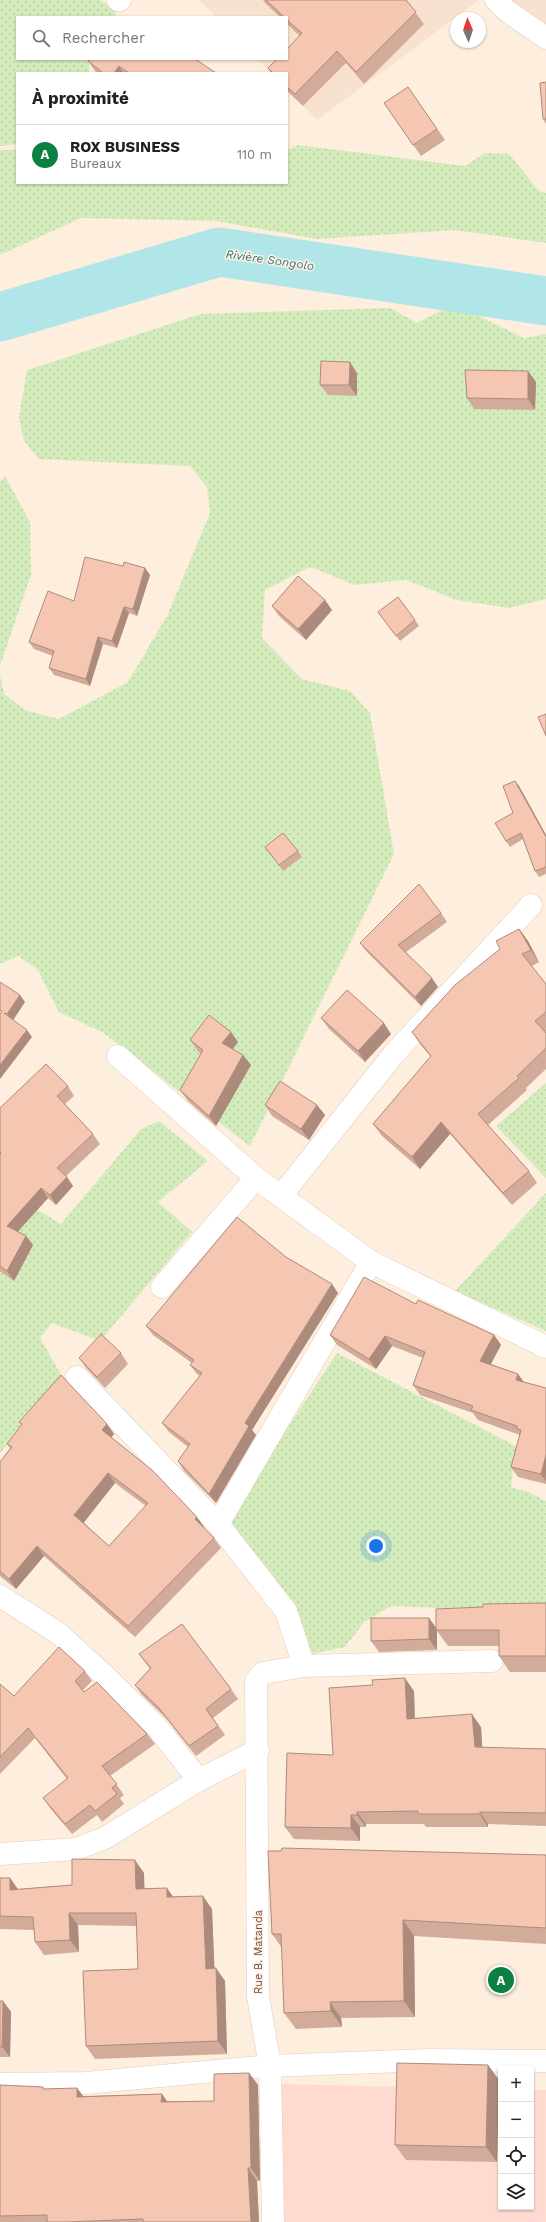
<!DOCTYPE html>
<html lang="fr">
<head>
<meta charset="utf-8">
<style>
	:root { --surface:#fff; --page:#f6f6f6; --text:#222; --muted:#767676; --line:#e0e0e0; --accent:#0b8043 }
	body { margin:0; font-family:"Work Sans",sans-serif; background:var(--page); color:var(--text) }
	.controls { position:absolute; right:12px; bottom:12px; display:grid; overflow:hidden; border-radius:0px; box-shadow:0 1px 3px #0004 }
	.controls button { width:36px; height:36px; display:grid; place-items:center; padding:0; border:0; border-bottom:1px solid var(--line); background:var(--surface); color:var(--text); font:20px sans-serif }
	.compass { position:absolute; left:450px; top:12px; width:36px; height:36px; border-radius:50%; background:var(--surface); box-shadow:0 1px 3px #0004; rotate:357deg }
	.you { position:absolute; left:376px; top:1546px; width:14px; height:14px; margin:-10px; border:3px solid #fff; border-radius:50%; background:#1a73e8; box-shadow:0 0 0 6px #1a73e833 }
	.badge { display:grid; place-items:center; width:26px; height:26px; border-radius:50%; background:var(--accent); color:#fff; font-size:13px; font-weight:700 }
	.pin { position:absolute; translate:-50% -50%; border:2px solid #fff; box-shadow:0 1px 4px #0006 }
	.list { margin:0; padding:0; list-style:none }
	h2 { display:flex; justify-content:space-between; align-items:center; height:52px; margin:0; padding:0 16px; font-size:17px }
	h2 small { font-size:13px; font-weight:400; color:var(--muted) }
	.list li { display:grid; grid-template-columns:26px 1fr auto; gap:12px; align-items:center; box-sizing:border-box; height:60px; padding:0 16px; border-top:1px solid var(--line) }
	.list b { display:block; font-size:15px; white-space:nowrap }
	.list p { margin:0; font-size:13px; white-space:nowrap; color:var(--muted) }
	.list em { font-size:13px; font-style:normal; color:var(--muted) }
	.icon { flex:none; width:22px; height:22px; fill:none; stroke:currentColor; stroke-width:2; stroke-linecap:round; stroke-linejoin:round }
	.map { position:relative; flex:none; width:546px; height:2222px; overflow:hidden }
	.search { position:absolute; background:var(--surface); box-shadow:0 1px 3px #0004; left:16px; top:16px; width:272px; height:44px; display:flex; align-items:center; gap:10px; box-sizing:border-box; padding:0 14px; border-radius:0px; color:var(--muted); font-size:15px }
	.panel { position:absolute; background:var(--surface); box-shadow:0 1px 3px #0004; left:16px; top:72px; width:272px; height:112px; border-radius:0px }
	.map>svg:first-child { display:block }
</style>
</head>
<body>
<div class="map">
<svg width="546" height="2222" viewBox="0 0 546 2222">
	<defs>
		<pattern id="grass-dots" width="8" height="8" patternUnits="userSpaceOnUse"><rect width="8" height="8" fill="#d4ecbc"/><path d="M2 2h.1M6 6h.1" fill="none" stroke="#b9cca3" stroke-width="1.8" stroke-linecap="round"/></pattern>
	</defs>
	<rect width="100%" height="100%" fill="#feeedd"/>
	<g fill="#f8e1ce">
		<polygon points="199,0 479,0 317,120 287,89 287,73 271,73 257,59 287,59 287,17 216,17"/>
		<polygon points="490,0 546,0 546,37"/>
	</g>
	<polygon fill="#ffdad0" points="278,2084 501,2089 501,2207 531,2207 531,2090 546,2090 546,2222 280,2222"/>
	<g fill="url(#grass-dots)">
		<polygon points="0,0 100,0 115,8 116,17 17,17 17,59 90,59 89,73 17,73 17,144 0,146"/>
		<polygon points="298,145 465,166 485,153 509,154 539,191 546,193 546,243 455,230 317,239 216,221 81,218 0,255 0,150 17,150 17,183 287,183 287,150"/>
		<polygon points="454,304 524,338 546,334 546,599 509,608 457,600 406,580 355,585 310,567 265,590 262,638 302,679 350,691 370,713 394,854 250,1146 102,1032 59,1012 38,970 18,956 0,964 0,675 4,694 25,710 59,719 128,682 168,614 210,513 207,487 190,466 39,459 24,441 19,417 27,370 201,314 390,308 417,323"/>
		<polygon points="5,476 30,522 31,575 0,666 0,482"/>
		<polygon points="546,1083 546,1178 496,1126"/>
		<polygon points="159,1121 208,1161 158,1202 192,1232 100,1341 52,1323 40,1338 63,1378 0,1453 0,1192 43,1213 61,1224 141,1129"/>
		<polygon points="546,1193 546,1331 455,1291"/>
		<polygon points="337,1353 516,1446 511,1487 528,1492 546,1501 546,1606 464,1609 391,1606 364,1622 345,1647 312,1654 286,1593 228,1518"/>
	</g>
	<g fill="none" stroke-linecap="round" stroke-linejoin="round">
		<polyline stroke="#b1e6e8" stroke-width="49" points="0,317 219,252 546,301"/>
		<g stroke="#e4cbbc" stroke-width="23">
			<g id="minor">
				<polyline points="118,0 120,0"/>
				<polyline points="496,0 507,11 546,38"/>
				<polyline points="118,1056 256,1178 371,1262 546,1347"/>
				<polyline points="281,1196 393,1055 531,905"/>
				<polyline points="162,1287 256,1178"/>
				<polyline points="77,1377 218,1524 286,1611 304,1666"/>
				<polyline points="218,1524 371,1262"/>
				<polyline points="0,1596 58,1633 104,1675 156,1726 199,1780"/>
				<polyline points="0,1854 76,1849 105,1838 199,1780 258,1750"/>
				<polyline points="0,2084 85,2083 270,2066 429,2060 546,2061"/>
				<polyline points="273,2222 270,2066 258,1996 256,1681 263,1673 304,1666 492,1661"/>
			</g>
		</g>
		<use href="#minor" stroke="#fff" stroke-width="22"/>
	</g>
	<g fill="#d3ab9a" fill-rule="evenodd">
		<polygon points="263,0 406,0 424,24 364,84 346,63 303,106 287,91 287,73 271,73 268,68 300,36 287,24 287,17 280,17 266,4"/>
		<polygon points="88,61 216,73 97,73 95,71"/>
		<polygon points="546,82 546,124 543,119"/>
		<polygon points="408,87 445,140 421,156 384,103"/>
		<polygon points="528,371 536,382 535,410 474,409 467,398"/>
		<polygon points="357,373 357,396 328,395 320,385"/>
		<polygon points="123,566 145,568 150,575 137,616 129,613 117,648 103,644 90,686 54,675 49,668 53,656 34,649 29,642 74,601"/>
		<polygon points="272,606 332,610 306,640 279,616"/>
		<polygon points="378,612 415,620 419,626 400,641"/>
		<polygon points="515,781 519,786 546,835 546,874 539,877 535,871 523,839 510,847 506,841 513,813"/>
		<polygon points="265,847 298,851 302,857 283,871"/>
		<polygon points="441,913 447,922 406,952 438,987 421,1006 366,951 360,943"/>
		<polygon points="519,929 528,941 539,962 532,966 546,984 546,1031 545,1032 546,1033 546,1069 526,1088 527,1090 488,1125 529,1171 537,1183 512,1205 450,1134 420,1169 382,1136 373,1124 431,1057 420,1044 412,1032 500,949"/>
		<polygon points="321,1018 391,1034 365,1062 329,1029"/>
		<polygon points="190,1040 238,1042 233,1049 243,1055 251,1065 216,1126 188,1101 180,1090 201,1054 198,1051"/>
		<polygon points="68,1086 74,1096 65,1104 93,1134 100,1144 66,1176 73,1186 56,1205 48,1198 18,1231 26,1236 33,1245 14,1281 0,1271 0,1108"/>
		<polygon points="265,1105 317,1105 325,1115 309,1140 272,1116"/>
		<polygon points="286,1257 338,1293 252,1430 256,1435 216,1503 184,1471 178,1461 188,1447 169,1432 162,1423 200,1376 197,1374 190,1365 192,1363 153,1335 146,1326"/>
		<polygon points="416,1304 494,1335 501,1345 491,1364 518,1374 524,1382 546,1388 546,1484 518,1477 511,1467 520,1435 478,1420 473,1413 420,1395 413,1385 423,1358 392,1346 376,1369 337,1345 330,1335"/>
		<polygon points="121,1353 128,1364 105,1388 86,1368 79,1358"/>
		<path d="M19,1422L107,1424L114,1434L111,1438L197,1517L204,1528L214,1538L221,1548L135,1637L44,1556L16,1589L0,1576V1462L10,1448L7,1444L22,1425ZM115,1483L146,1506L109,1546L83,1522Z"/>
		<polygon points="546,1603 546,1672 510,1672 499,1656 499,1646 448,1646 437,1631 437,1650 379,1652 371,1641 429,1618 436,1628 483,1607"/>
		<polygon points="139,1654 231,1689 238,1699 213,1718 225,1735 196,1756 166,1718 142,1695 135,1685 150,1669"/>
		<polygon points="85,1671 92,1681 83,1690 84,1692 147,1734 155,1744 110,1776 124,1795 120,1798 124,1804 102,1822 97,1815 72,1834 50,1808 43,1798 67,1779 35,1738 0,1774 0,1684 14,1696"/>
		<polygon points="414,1691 415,1718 481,1727 482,1748 546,1749 546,1826 488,1824 488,1827 426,1827 424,1824 366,1824 366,1827 360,1827 360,1841 294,1839 285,1827 333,1755"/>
		<polygon points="546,1855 546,1944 414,1936 415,2017 341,2018 342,2027 296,2029 284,2013 282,1948 272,1934"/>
		<polygon points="144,1873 144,1889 212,1909 214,1968 225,1981 227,2054 95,2059 86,2046 138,1969 137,1926 78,1925 79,1952 44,1955 35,1942 34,1930 0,1929 0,1878 10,1878 18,1889 72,1885"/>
		<polygon points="0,2001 3,2001 11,2012 10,2057 0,2057"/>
		<polygon points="488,2065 499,2080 497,2162 406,2160 395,2145"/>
		<polygon points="249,2073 258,2085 260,2181 257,2181 259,2222 0,2222 0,2085 43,2087 44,2089 77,2088 83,2096 162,2094 167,2101 214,2101"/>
	</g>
	<g fill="#ac8b7d">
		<polygon points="119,66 123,73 114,73"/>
		<polygon points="350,362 357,373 357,396 349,385"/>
		<polygon points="528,371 536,382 535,410 528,399"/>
		<polygon points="145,568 150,575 137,616 133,609"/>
		<polygon points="325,600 332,610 306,640 298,629"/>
		<polygon points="124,607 129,613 117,648 112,641"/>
		<polygon points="98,637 103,644 90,686 86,679"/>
		<polygon points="515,781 519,786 546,835 546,837"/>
		<polygon points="519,929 528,941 539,962 531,950"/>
		<polygon points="432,978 438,987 421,1006 415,997"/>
		<polygon points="20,995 25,1002 12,1022 7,1014"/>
		<polygon points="384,1023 391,1034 365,1062 358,1051"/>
		<polygon points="27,1030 32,1037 0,1079 0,1065"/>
		<polygon points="231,1032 238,1042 229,1054 222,1043"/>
		<polygon points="243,1055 251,1065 216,1126 209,1116"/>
		<polygon points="317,1105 325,1115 309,1140 301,1129"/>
		<polygon points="441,1122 450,1134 420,1169 412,1157"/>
		<polygon points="67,1177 73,1186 56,1205 50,1195"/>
		<polygon points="41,1188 48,1198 14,1236 7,1226"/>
		<polygon points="26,1236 33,1245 14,1281 7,1271"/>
		<polygon points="332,1284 338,1293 252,1430 256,1435 216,1503 209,1494 245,1423"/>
		<polygon points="494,1335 501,1345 487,1371 480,1361"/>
		<polygon points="385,1336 392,1346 376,1369 369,1359"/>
		<polygon points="518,1374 525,1384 516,1380"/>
		<polygon points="107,1424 114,1434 109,1440 102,1430"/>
		<polygon points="546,1455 546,1481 541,1474"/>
		<polygon points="108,1473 115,1483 82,1525 74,1515"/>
		<polygon points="197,1517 204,1527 202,1530 195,1519"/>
		<polygon points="37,1546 44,1556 16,1589 9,1579"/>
		<polygon points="429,1618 437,1629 437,1650 429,1639"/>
		<polygon points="405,1678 414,1691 415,1731 407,1719"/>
		<polygon points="472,1714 481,1727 483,1760 475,1747"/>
		<polygon points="357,1812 366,1824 366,1827 357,1815"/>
		<polygon points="480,1812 488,1824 488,1827 480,1814"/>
		<polygon points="351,1815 360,1827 360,1841 351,1828"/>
		<polygon points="135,1860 144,1873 145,1902 136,1889"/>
		<polygon points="10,1878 19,1891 10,1890"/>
		<polygon points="167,1888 176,1901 167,1897"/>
		<polygon points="203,1896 212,1909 215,1981 206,1969"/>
		<polygon points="69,1913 78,1925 79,1952 70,1940"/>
		<polygon points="403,1920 414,1936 415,2017 404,2001"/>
		<polygon points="216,1968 225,1981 227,2054 218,2041"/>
		<polygon points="3,2001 11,2012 10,2057 2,2047"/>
		<polygon points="330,2002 341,2018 342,2027 331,2011"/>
		<polygon points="488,2065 499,2080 497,2162 486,2147"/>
		<polygon points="249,2073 258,2085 260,2181 251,2168"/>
		<polygon points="77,2088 86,2100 77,2097"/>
		<polygon points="162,2094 171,2107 161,2102"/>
		<polygon points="248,2168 257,2181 259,2222 251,2222"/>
	</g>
	<g fill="#f5c7b3" stroke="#ac8b7d" fill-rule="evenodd">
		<polygon points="266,0 406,0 416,12 356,72 337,51 295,94 287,87 287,73 273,73 268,68 277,59 287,59 287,49 302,33 287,20 287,17 284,17"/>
		<polygon points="90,59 195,59 216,73 129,73 119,66 114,73 103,73 88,61"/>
		<polygon points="546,82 546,119 543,119 540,83"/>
		<polygon points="408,87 437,129 413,145 384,103"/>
		<polygon points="321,361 350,362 349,385 320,385"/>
		<polygon points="465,370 528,371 528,399 467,398"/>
		<polygon points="85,557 123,566 124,562 145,568 133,609 124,607 112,641 98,637 86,679 49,668 54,651 29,642 48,591 74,601"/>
		<polygon points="298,576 325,600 298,629 272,606"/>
		<polygon points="398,597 415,620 396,636 378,612"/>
		<polygon points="546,714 546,736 538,717"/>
		<polygon points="515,781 546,837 546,867 535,871 521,833 506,841 495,823 513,813 503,786"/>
		<polygon points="283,833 298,851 279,865 265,847"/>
		<polygon points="419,884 441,913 398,945 432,978 415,997 360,943"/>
		<polygon points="519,929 531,950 522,954 546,984 546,1012 535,1021 546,1033 546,1048 517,1076 519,1078 478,1114 529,1171 503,1193 441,1122 412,1157 373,1124 431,1056 412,1032 455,985 500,949 496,941"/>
		<polygon points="0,982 20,995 7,1014 4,1013 27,1030 0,1065 0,1014 2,1011 0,1010"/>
		<polygon points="347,990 384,1023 358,1051 321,1018"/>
		<polygon points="209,1015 231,1032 222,1043 243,1055 209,1116 180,1090 203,1050 190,1040"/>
		<polygon points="46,1064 68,1086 57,1096 93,1134 57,1168 67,1177 50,1195 41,1188 7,1226 26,1236 7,1271 0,1266 0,1154 1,1153 0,1152 0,1108"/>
		<polygon points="280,1081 317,1105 301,1129 265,1105"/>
		<polygon points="237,1217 286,1257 332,1284 245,1423 249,1426 209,1494 178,1461 190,1444 162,1423 202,1373 190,1365 194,1360 146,1326"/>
		<polygon points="364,1277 416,1304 418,1300 494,1335 480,1361 518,1374 516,1380 546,1388 546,1455 541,1474 511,1467 521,1430 517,1429 517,1426 471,1410 473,1406 413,1385 425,1352 385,1336 369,1359 330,1335"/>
		<polygon points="101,1334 121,1353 97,1377 79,1358"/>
		<path d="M61,1375L107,1424L102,1430L152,1470L197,1517L195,1519L214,1538L128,1626L37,1546L9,1579L0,1571V1462L12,1447L7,1444L22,1424L19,1422ZM108,1473L148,1503L109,1546L74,1515Z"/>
		<polygon points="546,1603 546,1656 499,1656 499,1630 436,1630 436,1609 483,1607 483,1604"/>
		<polygon points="371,1618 429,1618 429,1639 371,1641"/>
		<polygon points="182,1624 231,1689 206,1709 218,1726 189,1746 159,1708 135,1685 151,1668 139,1654"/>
		<polygon points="59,1647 85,1671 75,1681 84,1692 97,1682 147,1734 102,1766 117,1784 112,1788 117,1794 95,1811 90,1805 65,1824 43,1798 68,1778 28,1728 0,1757 0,1684 14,1696"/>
		<polygon points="405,1678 407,1719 472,1714 475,1747 546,1749 546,1813 480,1812 480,1814 418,1814 418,1811 357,1812 357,1815 351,1815 351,1828 285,1827 287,1753 333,1755 329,1688 373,1685 372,1680"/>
		<polygon points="282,1848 546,1855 546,1928 403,1920 404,2001 330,2002 331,2011 284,2013 281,1934 272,1934 268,1851 281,1851"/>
		<polygon points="72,1859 135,1860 136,1889 167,1888 167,1897 203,1896 206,1969 216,1968 218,2041 86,2046 83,1971 138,1969 136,1913 69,1913 70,1940 35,1942 33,1917 0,1916 0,1878 10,1878 10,1890 72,1885"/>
		<polygon points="0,2001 3,2001 2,2047 0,2047"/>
		<polygon points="397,2063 488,2065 486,2147 395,2145"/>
		<polygon points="249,2073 251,2168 248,2168 251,2222 143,2222 143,2219 66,2222 47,2222 47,2215 0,2216 0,2085 43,2087 43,2089 77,2088 77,2097 162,2094 161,2102 214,2101 214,2074"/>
	</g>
	<g text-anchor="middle" stroke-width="3" stroke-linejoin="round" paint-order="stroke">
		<g font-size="11" fill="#755144" stroke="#fff2e5">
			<text transform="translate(258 1952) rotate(-90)" y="4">Rue B. Matanda</text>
		</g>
		<g font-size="12" font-style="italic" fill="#37787c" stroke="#fff2e5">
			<text transform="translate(270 260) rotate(8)" y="4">Rivière Songolo</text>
		</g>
	</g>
</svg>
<div class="controls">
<button>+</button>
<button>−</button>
<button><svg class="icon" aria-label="locate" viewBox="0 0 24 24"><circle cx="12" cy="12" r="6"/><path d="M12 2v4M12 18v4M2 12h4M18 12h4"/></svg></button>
<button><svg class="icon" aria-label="layers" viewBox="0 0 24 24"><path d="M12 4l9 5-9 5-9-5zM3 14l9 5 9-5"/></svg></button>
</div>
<svg class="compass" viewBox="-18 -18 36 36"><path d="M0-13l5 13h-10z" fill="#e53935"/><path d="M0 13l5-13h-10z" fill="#767676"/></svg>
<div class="you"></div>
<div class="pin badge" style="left:501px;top:1980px">A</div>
<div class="search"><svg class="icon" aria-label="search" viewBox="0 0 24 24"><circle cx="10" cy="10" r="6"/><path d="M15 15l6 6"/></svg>Rechercher</div>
<section class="panel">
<h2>À proximité<small></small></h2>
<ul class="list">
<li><span class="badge">A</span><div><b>ROX BUSINESS</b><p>Bureaux</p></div><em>110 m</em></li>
</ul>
</section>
</div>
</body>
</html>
